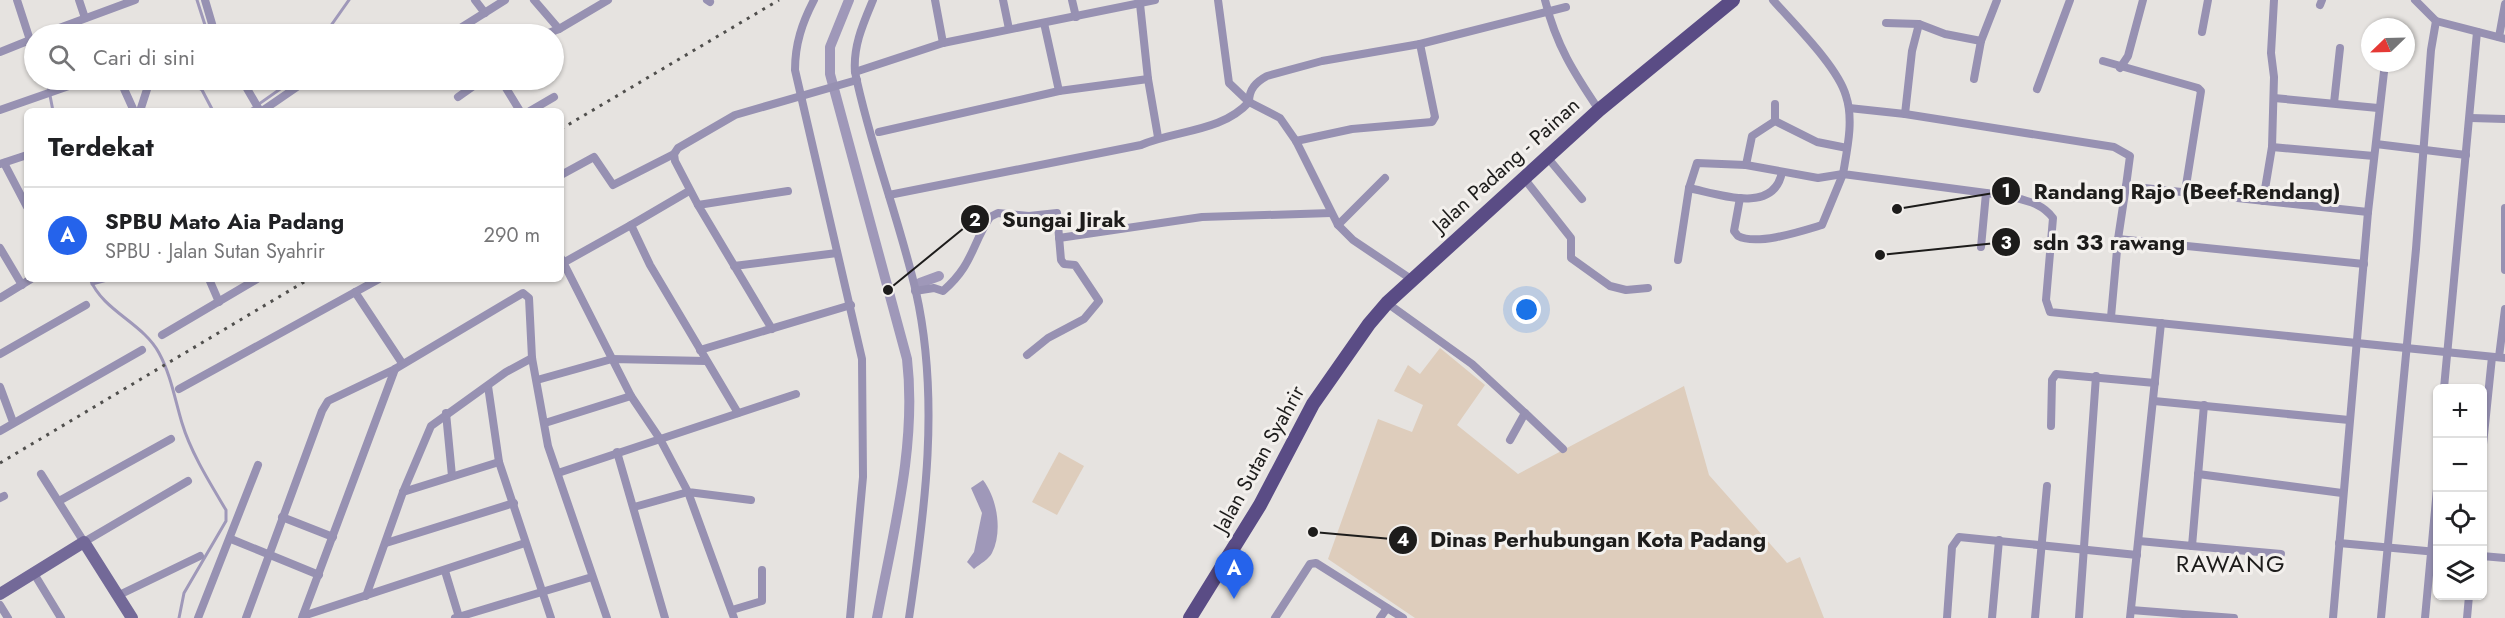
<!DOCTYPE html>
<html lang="id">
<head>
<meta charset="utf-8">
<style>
	:root { --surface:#fff; --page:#f2f2f2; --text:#202124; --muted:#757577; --line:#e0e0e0; --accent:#2563eb }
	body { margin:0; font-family:Jost,sans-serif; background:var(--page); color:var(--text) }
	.controls { position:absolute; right:18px; bottom:18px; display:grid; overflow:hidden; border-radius:9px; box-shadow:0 2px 4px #0004 }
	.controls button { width:54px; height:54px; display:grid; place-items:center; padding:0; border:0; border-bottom:2px solid var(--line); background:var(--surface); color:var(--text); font:30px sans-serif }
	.compass { position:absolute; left:2361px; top:18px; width:54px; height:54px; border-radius:50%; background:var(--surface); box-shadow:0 2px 4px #0004; rotate:247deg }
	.you { position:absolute; left:1527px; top:310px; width:21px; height:21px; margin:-15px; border:4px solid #fff; border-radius:50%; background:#1a73e8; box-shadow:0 0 0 9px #1a73e833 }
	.badge { display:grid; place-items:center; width:39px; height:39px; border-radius:50%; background:var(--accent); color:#fff; font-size:20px; font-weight:700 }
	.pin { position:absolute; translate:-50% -50px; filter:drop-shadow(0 2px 3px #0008) }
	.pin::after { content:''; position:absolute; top:32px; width:21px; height:18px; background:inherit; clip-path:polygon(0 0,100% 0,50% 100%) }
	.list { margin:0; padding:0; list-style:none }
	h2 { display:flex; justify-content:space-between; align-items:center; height:78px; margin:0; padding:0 24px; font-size:26px }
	h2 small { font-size:20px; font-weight:400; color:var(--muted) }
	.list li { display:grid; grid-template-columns:39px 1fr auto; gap:18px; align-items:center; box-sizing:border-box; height:96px; padding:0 24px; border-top:2px solid var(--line) }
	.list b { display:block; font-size:22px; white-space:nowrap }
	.list p { margin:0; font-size:20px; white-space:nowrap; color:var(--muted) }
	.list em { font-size:20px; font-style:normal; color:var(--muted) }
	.icon { flex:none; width:33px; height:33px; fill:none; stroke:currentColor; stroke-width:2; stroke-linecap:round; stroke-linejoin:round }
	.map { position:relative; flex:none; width:2505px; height:618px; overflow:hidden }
	.search { position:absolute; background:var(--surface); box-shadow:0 2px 4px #0004; left:24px; top:24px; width:540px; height:66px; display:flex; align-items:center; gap:15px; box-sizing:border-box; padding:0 21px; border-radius:33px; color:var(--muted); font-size:22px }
	.panel { position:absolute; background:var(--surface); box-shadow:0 2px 4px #0004; left:24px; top:108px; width:540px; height:174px; border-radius:9px }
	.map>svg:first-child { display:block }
</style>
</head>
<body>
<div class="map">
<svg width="2505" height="618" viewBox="0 0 2505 618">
	<rect width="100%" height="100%" fill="#e6e3e0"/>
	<g fill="#decdbc">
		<polygon points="1440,348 1485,385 1457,425 1518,474 1684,386 1709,475 1787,563 1800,557 1824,618 1415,618 1328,559 1378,419 1412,432 1423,405 1394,391 1408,365 1420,374"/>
		<polygon points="1059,452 1084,466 1057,515 1032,502"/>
	</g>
	<path fill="#9f98b9" d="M983,480C997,498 1003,531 992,553C989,559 980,564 974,569L967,562L974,552L982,513L971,488Z"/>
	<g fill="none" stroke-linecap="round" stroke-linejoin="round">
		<g stroke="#9f98b9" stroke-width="3">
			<polyline points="197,0 205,25 201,32"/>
			<polyline points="325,34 349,0"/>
			<polyline points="47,80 53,111"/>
			<polyline points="187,80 202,90 213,111"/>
			<polyline points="249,111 293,80"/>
			<path d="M90,279C103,311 143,323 159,353C171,375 175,400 182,423C191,453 210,483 226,510V521L184,593L179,618"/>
			<polyline points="92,284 111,279"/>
		</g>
		<g stroke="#9f98b9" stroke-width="10">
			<path d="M849,0L830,47V74L907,359C917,445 893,533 877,618"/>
			<polyline points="920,283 939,276"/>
		</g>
		<g stroke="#9791b2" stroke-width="8">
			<polyline points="79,0 85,18"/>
			<polyline points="205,0 215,34"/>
			<polyline points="475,0 485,13"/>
			<polyline points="534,0 559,29 608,0"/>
			<polyline points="707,0 710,2"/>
			<path d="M814,0C802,23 795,44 795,70L862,359L863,477L850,618"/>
			<path d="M873,0C863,24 853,46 855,72C870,146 899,218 916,292C940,399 925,511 909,618"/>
			<polyline points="935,0 943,43"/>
			<polyline points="1003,0 1009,29"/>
			<polyline points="1072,0 1076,17"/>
			<polyline points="1218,0 1229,83 1249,102 1280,118 1296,141 1338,225 1353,240 1411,279"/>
			<path d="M1545,0C1556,45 1574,73 1599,110"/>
			<path d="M1773,0C1794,24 1838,67 1846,96C1854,120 1847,150 1843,174L2009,196C2027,201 2042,203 2053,218L2046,300L2050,312L2505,358"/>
			<polyline points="2415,0 2436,21 2505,39"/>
			<polyline points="1140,4 1148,79 1158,137"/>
			<polyline points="2320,5 2322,0"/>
			<polyline points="1886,23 1919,24 1945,34 1981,41 1997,0"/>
			<polyline points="2202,32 2208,0"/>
			<polyline points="43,34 135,0"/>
			<polyline points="202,34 213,30"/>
			<polyline points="451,34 505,0"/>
			<polyline points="546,34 559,29"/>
			<polyline points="2499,37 2505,4"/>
			<polyline points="1420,44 1566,7"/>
			<polyline points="0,52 30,40 17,0"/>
			<polyline points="2103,61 2198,88 2201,91 2185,192"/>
			<polyline points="2120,68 2128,56 2143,0"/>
			<polyline points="855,72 943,43 1155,0"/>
			<polyline points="1974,79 1981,41"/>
			<polyline points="120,80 134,111"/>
			<polyline points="242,80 260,111"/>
			<polyline points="501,80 520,111"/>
			<polyline points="2037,89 2070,0"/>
			<polyline points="1059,91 1148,79"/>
			<polyline points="458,97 482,80"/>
			<polyline points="2274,98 2378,108"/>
			<polyline points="2334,103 2340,48"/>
			<polyline points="1849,108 1905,114 2114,147 2130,156 2126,186"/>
			<polyline points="0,110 86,80"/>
			<polyline points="140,111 150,80"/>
			<polyline points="262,111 307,80"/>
			<polyline points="530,111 554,97"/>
			<polyline points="1905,114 1912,51 1919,24"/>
			<polyline points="2471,118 2505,119"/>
			<polyline points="1775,121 1817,142 1847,148"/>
			<polyline points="879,132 1059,91 1044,23"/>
			<polyline points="2376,144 2466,155"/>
			<polyline points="2272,147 2374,156"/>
			<polyline points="1547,157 1582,199"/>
			<polyline points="4,163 27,207"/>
			<polyline points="0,164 27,155"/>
			<polyline points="1746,165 1752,136 1775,121 1775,104"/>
			<polyline points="561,175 594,157 613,185 674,154"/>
			<polyline points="1523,177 1571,238 1571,258 1610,286 1626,290 1648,288"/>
			<path d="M1689,188C1718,194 1774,215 1782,172"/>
			<path d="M889,195L1141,145C1176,130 1222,132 1249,102C1249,89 1256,82 1267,76L1322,61L1420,44L1435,117L1432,122L1352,129L1296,141"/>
			<path d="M1740,198L1734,231L1738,236C1757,246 1802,231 1822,225L1843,174"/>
			<polyline points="2263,201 2272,147 2274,77 2271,53 2274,0"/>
			<polyline points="698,205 675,161 674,154 678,148 735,115 857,80"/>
			<polyline points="2505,208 2505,270"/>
			<polyline points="631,225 689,191"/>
			<polyline points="1338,225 1385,178"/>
			<polyline points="1059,238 1202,217 1331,213"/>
			<polyline points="2118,239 2126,186 2368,212"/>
			<polyline points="1981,247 1986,193"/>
			<polyline points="0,248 22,285"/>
			<polyline points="561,258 631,396 660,439 688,492 751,500"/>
			<polyline points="1678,260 1689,188 1697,163 1746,165 1818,178 1843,174"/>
			<polyline points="563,263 631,225 650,265 738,413"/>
			<polyline points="734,266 837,253"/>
			<polyline points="209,279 219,302"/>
			<path d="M915,291L934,288L943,291C973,265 971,246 990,217L998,213L1029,216L1057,213L1061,260L1064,264L1075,265L1099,301L1084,319L1048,338L1027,355"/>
			<polyline points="355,292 402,363"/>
			<polyline points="0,298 31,279"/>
			<polyline points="1387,303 1472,364 1525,413 1510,440"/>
			<polyline points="2111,317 2118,239 2364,264"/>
			<polyline points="772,329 698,205 788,191"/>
			<polyline points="162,335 257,279"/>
			<polyline points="700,350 851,305"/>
			<polyline points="0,354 86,305"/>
			<polyline points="2499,357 2505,309"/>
			<polyline points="537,380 612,359 706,361"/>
			<polyline points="488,386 499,462 551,618"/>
			<polyline points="0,387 13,422"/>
			<polyline points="2444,388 2477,32"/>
			<polyline points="179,389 379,279"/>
			<polyline points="2154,401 2349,420"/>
			<polyline points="446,413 452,476"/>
			<polyline points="1525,413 1563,449"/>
			<polyline points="545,423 631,396"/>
			<polyline points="2051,426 2052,380 2056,374 2155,383"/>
			<polyline points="0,431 142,350"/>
			<polyline points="617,452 665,618"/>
			<polyline points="2482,454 2492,357"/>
			<polyline points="558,473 796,394"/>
			<polyline points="41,474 84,542 188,481"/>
			<polyline points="2198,474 2342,493"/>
			<polyline points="403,492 499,462"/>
			<polyline points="0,498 4,496"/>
			<polyline points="59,501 171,439"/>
			<polyline points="634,507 688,492 734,618"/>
			<polyline points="282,517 333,537"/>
			<polyline points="231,539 319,575"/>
			<polyline points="2139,541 2192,546 2204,405"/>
			<polyline points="386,543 514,503"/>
			<polyline points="2339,543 2437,552"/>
			<polyline points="2192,546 2281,554"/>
			<polyline points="2482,556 2505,558"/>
			<polyline points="445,571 459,617"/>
			<polyline points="33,572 61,618"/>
			<polyline points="117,596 200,556"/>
			<polyline points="366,596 403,492 431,426 506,372 532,358"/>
			<polyline points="0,605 8,618"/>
			<polyline points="732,610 762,601 762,570"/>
			<polyline points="2131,610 2234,618"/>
			<polyline points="303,616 525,543"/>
			<polyline points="198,618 258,465"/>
			<polyline points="246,618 322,411 328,401 395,369 523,293 529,298 532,358 548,446 607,618"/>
			<polyline points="302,618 395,369"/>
			<polyline points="455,618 592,577"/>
			<polyline points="1275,618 1310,564 1316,563 1403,618"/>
			<polyline points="1380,618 1387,608"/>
			<polyline points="1947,618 1952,547 1959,537 2137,555"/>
			<polyline points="1992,618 1999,540"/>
			<polyline points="2035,618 2047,486"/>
			<polyline points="2079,618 2096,376"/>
			<polyline points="2130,618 2161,323"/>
			<polyline points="2333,618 2368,212 2385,63"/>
			<polyline points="2381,618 2416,249 2431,50 2436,21"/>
			<polyline points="2425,618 2438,478"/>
			<polyline points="2467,618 2469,596"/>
		</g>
		<polyline stroke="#736998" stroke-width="12" points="0,594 84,542 132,618"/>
		<polyline stroke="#5a4c85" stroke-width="14" points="1190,618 1260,505 1313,404 1369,324 1387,303 1599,110 1733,0"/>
		<g stroke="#504f4d" stroke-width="3" stroke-dasharray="3 6" stroke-linecap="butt">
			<polyline points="561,129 779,0"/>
			<polyline points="0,463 309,279"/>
		</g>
	</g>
	<g text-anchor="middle" stroke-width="6" stroke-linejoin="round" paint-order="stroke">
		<g font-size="21" fill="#1d1c1b" stroke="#f3f0ed">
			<text transform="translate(1506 165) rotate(-42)" y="7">Jalan Padang - Painan</text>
			<text transform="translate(1259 459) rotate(-61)" y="7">Jalan Sutan Syahrir</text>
		</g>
		<g font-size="24" letter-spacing="1.5" fill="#1d1c1b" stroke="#f3f0ed">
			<text x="2231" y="572">RAWANG</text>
		</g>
	</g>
	<path fill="none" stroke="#1d1c1b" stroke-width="2" d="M1897 209L2006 191M888 290L975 219M1880 255L2006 242M1313 532L1403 540"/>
	<g fill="#1d1c1b" stroke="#f3f0ed" stroke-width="2">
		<circle cx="1897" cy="209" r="6"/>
		<circle cx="888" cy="290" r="6"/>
		<circle cx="1880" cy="255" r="6"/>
		<circle cx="1313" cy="532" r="6"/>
		<circle cx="2006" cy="191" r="15"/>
		<circle cx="975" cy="219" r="15"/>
		<circle cx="2006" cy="242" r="15"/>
		<circle cx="1403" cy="540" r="15"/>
	</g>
	<g font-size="18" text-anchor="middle" font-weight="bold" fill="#fff">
		<text x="2006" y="197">1</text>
		<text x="975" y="226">2</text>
		<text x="2006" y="249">3</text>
		<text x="1403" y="546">4</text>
	</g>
	<g font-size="22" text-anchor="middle" font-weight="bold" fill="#1d1c1b" stroke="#f3f0ed" stroke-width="6" stroke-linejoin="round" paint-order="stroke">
		<text x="2187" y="199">Randang Rajo (Beef-Rendang)</text>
		<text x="1064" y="227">Sungai Jirak</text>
		<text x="2109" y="250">sdn 33 rawang</text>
		<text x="1598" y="547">Dinas Perhubungan Kota Padang</text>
	</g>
</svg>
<div class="controls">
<button>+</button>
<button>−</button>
<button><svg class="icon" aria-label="locate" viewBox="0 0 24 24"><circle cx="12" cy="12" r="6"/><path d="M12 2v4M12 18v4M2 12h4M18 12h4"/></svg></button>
<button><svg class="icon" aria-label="layers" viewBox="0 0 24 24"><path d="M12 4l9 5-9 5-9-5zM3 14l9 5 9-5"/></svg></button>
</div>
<svg class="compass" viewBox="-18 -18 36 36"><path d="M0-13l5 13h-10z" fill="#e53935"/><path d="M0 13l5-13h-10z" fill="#757577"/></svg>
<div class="you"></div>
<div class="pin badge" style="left:1234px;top:599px">A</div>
<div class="search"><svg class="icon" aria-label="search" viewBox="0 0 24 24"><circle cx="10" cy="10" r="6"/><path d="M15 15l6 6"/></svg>Cari di sini</div>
<section class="panel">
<h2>Terdekat<small></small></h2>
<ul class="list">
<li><span class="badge">A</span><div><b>SPBU Mato Aia Padang</b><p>SPBU · Jalan Sutan Syahrir</p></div><em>290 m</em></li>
</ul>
</section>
</div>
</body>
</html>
